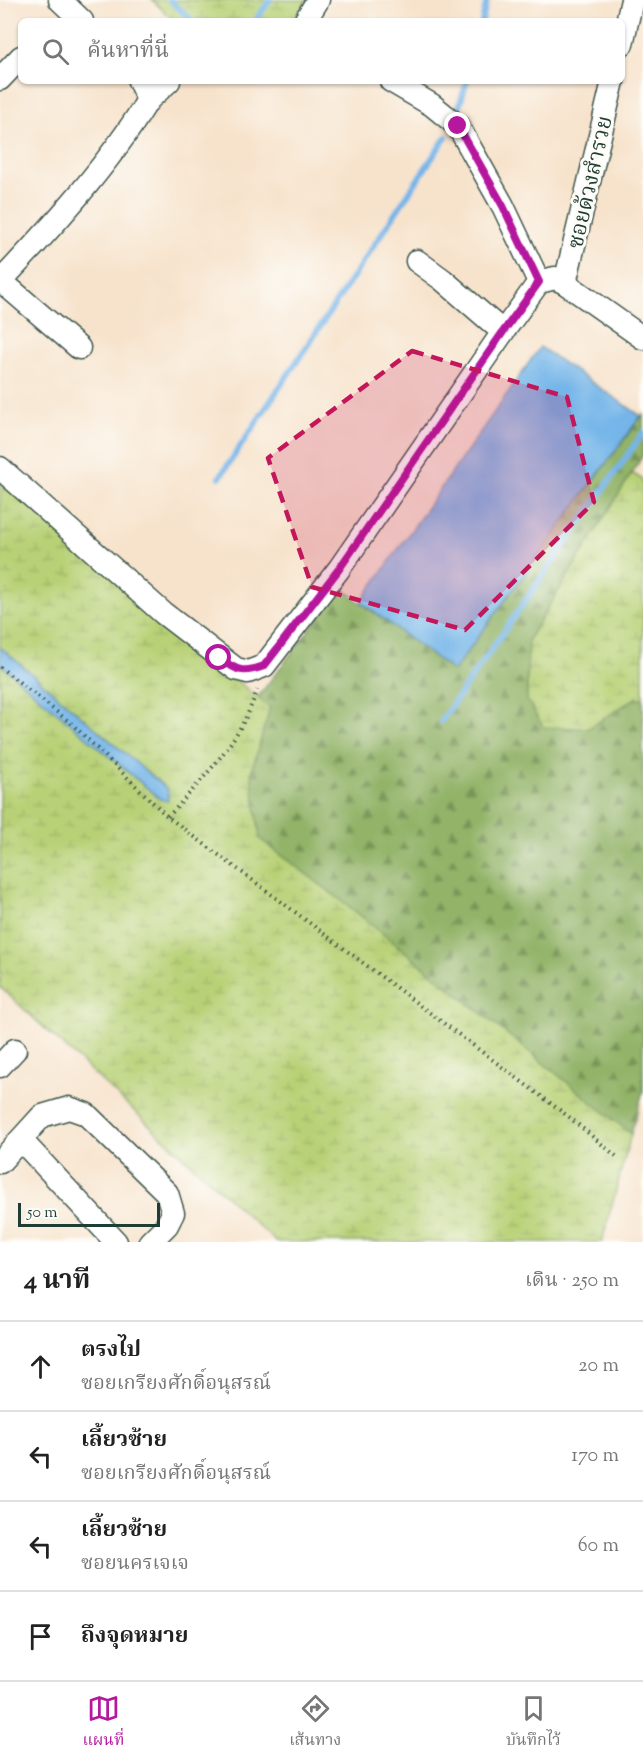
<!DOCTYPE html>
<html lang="th">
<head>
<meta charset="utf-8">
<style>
	:root { --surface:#fff; --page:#f2f2f2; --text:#222; --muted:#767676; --line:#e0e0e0; --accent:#b5179e }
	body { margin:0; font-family:"Sorts Mill Goudy","Noto Serif Thai",serif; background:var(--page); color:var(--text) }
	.scale { position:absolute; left:18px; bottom:15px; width:142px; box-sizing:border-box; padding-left:6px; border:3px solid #1f3d34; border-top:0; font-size:16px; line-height:21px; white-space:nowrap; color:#1f3d34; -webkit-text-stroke:4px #fdfcf7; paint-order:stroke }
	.stop { position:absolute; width:18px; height:18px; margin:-14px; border:4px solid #b5179e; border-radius:50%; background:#fff }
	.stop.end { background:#b5179e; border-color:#fff; box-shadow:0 2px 6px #0008 }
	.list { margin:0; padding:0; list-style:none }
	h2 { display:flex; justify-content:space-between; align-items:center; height:78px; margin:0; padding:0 24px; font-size:26px }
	h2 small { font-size:20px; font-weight:400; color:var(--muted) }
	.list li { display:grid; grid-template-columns:39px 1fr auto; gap:18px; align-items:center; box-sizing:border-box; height:90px; padding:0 24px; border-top:2px solid var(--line) }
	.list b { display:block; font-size:22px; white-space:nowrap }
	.list p { margin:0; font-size:20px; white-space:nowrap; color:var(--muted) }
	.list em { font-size:20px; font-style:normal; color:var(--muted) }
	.icon { flex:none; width:33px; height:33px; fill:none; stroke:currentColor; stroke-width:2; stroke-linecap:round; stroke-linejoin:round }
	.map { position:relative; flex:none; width:643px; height:1242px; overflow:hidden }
	.search { position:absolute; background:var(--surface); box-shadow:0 2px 4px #0004; left:18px; right:18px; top:18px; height:66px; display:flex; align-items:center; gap:15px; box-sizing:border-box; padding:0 21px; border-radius:9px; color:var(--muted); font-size:22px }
	.sheet { height:438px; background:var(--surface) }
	nav { display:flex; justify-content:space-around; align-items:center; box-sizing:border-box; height:84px; border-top:2px solid var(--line); background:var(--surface); font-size:16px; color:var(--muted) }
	nav a { display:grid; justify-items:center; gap:3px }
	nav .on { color:var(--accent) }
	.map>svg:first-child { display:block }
</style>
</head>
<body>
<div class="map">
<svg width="643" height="1242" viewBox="0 0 643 1242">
	<defs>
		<pattern id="forest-firs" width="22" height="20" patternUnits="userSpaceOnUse" patternTransform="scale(1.5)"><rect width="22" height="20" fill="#92b367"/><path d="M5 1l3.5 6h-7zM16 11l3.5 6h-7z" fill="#779356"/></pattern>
		<pattern id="wetland-marsh" width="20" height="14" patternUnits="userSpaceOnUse" patternTransform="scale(1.5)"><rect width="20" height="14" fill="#b8d176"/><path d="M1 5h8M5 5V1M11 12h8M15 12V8" fill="none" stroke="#9eb467"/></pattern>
	</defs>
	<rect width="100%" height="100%" fill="#fdfcf7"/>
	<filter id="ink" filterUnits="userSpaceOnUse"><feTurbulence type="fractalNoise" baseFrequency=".0167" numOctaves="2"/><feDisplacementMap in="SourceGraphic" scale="12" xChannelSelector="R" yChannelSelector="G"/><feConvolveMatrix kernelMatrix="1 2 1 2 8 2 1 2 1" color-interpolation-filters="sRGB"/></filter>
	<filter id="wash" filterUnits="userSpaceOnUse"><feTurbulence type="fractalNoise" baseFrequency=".008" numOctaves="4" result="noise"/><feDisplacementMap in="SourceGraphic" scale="24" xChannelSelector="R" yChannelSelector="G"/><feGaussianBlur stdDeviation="1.35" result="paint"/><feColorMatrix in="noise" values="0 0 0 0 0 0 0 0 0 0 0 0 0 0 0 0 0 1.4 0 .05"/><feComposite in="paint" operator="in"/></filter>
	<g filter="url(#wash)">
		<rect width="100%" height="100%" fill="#f7e3cc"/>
		<polygon fill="url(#forest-firs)" stroke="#58784e" stroke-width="1.5" points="643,414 643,455 528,640 527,699 589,728 635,698 643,698 643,1091 631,1134 347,905 260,839 251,773 270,708 258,697 341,588 453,671"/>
		<g fill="url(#wetland-marsh)" stroke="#6c8755" stroke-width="1.5">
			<polygon points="152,0 307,0 294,21 174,21"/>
			<polygon points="632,473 643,480 643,698 635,698 589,728 543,727 527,700 528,640"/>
			<polygon points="0,480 158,615 270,708 251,773 260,839 347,905 631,1134 602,1242 276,1242 0,987 0,664 160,799 168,790 0,647"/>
		</g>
		<g fill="#74b5e9" stroke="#4a798e" stroke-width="1.5">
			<polygon points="540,347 641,416 453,671 361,602"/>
			<polygon points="0,647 168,790 168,801 160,799 0,664"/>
		</g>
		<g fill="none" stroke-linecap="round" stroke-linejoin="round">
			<g stroke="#74b5e9" stroke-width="6">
				<polyline points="170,0 192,21"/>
				<polyline points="255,21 270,0"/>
				<polyline points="482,21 487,0"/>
				<polyline points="459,107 467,81"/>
				<polyline points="220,477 446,137"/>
				<polyline points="441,721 643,433"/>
			</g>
		</g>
	</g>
	<g filter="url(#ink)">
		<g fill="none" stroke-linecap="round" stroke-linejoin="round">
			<g stroke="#3f564b" stroke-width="25">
				<g id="minor">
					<polyline points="60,0 82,21"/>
					<polyline points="305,21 318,0"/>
					<polyline points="622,44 632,0"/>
					<polyline points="0,79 21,57"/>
					<polyline points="391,81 432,105 458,126 503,206 539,282"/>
					<polyline points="148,100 169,81"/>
					<polyline points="417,261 443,280 503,332"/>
					<polyline points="1,281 79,348"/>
					<path d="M0,282C53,226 107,167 148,100L139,81"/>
					<polyline points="565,283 613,81"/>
					<polyline points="0,468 163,613 236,669 248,672 264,666 339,569 503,332 539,282 555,278 565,283 643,338"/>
					<polyline points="0,1066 15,1050"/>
					<polyline points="21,1140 116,1242"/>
					<polyline points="0,1162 42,1116 69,1108 86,1114 167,1193 173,1213 167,1225 150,1242"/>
				</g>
			</g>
			<g stroke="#3f564b" stroke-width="4" stroke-dasharray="1.5 4.5" stroke-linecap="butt">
				<polyline points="0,667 72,724 168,817 569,1117 616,1156"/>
				<path d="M168,817C203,778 241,741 257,690"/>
			</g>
			<use href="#minor" stroke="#fff" stroke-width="22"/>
		</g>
	</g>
	<g fill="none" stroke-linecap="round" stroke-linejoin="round" filter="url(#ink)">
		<path stroke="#b5179e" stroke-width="8" d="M219,658C238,671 242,674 264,666L339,569L503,332L539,282L503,206L458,126"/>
	</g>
	<path fill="#c2185b" fill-opacity="0.2" stroke="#c2185b" stroke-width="4.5" stroke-dasharray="12 8" stroke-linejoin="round" d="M412,351L567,397L594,502L465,630L312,587L268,458Z"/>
	<g text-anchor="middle" stroke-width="6" stroke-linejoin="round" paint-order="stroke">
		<g font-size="22" fill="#1f3d34" stroke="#fdfcf7">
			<text transform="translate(589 182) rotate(-77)" y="8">ซอยด้วงสำรวย</text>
		</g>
	</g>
</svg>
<div class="scale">50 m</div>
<div class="stop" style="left:219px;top:658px"></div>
<div class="stop end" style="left:458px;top:126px"></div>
<div class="search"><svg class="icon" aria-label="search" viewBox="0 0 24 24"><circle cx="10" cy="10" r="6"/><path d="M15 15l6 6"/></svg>ค้นหาที่นี่</div>
</div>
<section class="sheet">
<h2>4 นาที<small>เดิน · 250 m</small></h2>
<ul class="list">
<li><svg class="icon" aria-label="ahead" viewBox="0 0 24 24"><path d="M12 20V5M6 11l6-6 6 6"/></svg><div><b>ตรงไป</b><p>ซอยเกรียงศักดิ์อนุสรณ์</p></div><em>20 m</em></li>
<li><svg class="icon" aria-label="left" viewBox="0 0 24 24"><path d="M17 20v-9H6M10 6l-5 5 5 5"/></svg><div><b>เลี้ยวซ้าย</b><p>ซอยเกรียงศักดิ์อนุสรณ์</p></div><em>170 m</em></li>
<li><svg class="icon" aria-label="left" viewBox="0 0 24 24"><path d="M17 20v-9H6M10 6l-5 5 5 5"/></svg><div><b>เลี้ยวซ้าย</b><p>ซอยนครเจเจ</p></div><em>60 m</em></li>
<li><svg class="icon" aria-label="arrive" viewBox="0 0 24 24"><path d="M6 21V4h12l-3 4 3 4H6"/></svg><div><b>ถึงจุดหมาย</b></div></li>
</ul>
</section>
<nav>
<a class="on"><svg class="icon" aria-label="map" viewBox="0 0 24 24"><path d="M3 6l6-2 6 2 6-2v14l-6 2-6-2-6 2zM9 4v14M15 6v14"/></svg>แผนที่</a>
<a><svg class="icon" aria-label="directions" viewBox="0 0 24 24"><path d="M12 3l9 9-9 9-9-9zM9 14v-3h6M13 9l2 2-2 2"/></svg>เส้นทาง</a>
<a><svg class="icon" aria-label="saved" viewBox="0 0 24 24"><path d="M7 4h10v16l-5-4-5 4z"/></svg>บันทึกไว้</a>
</nav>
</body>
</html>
